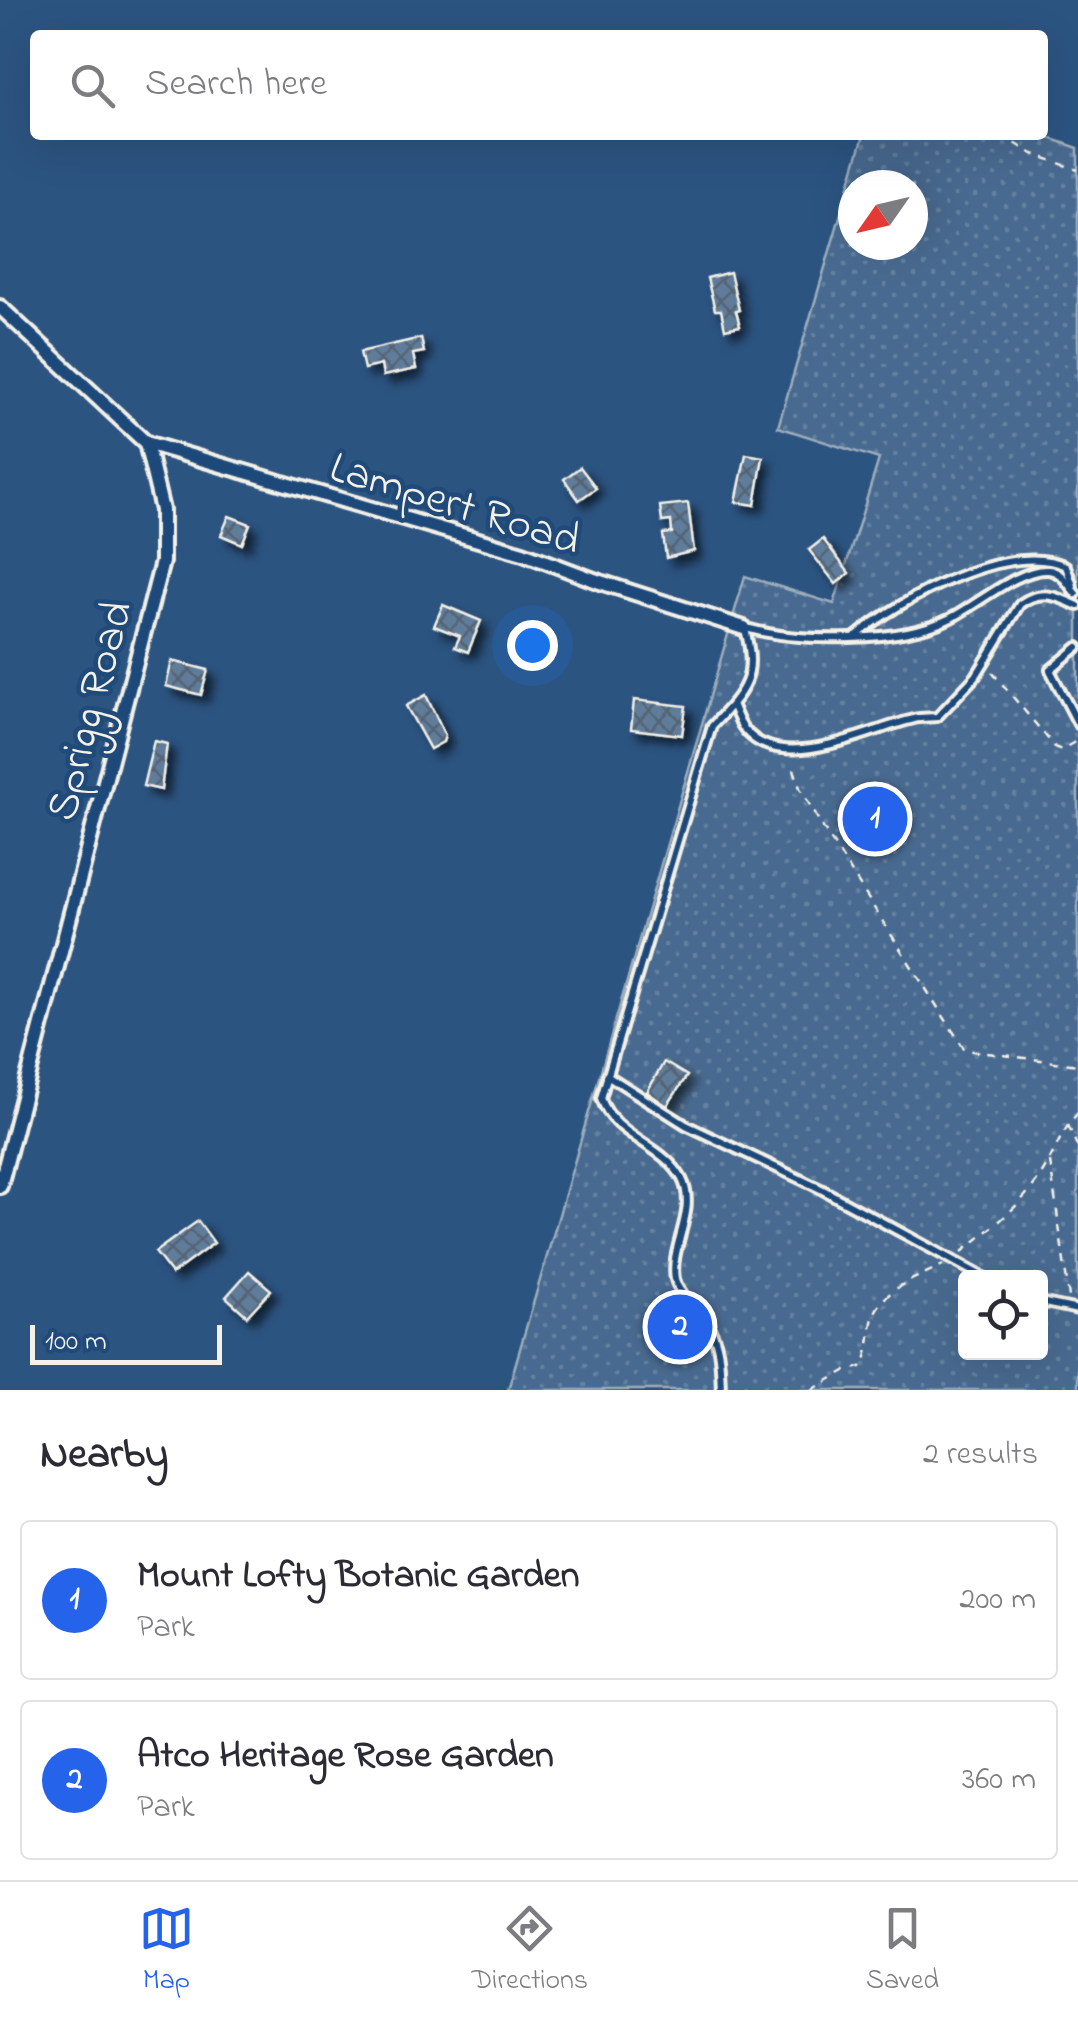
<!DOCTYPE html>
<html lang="en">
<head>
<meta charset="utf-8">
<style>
	:root { --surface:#fff; --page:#f7f7f7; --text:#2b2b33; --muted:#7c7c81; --line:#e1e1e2; --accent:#2563eb }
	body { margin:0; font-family:"Indie Flower",sans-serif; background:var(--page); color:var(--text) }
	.controls { position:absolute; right:30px; bottom:30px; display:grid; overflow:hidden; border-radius:10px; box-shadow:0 10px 40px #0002 }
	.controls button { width:90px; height:90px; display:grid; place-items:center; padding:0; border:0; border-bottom:2px solid var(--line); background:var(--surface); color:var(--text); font:50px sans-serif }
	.compass { position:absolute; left:838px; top:170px; width:90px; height:90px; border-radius:50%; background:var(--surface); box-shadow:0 10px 40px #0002; rotate:236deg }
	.scale { position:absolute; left:30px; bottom:25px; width:192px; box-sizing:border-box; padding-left:10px; border:5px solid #f4f1e8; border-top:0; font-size:28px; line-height:35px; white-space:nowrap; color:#f4f1e8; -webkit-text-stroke:8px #1f4a7a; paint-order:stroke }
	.you { position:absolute; left:532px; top:645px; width:35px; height:35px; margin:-25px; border:8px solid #fff; border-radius:50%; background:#1a73e8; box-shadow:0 0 0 15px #1a73e833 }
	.badge { display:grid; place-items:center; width:65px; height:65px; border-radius:50%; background:var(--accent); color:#fff; font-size:32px; font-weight:700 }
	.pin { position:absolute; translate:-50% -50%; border:5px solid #fff; box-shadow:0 2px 10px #0006 }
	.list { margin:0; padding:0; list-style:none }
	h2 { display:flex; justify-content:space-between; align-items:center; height:130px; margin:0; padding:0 40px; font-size:42px }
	h2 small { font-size:32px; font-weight:400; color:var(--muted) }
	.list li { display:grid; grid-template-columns:65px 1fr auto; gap:30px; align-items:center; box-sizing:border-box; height:160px; margin:0 20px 20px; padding:0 20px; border:2px solid var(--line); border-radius:10px }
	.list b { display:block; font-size:38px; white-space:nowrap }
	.list p { margin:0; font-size:32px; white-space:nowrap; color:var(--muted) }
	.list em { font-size:32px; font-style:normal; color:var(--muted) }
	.icon { flex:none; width:55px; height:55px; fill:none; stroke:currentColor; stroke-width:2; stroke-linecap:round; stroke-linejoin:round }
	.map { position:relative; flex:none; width:1078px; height:1390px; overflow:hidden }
	.search { position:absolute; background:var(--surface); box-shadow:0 10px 40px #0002; left:30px; right:30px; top:30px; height:110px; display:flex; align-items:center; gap:25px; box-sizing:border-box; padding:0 35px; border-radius:10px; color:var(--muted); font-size:38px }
	.sheet { height:490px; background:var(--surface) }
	nav { display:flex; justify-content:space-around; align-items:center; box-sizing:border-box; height:140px; border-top:2px solid var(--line); background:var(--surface); font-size:28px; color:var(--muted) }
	nav a { display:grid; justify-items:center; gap:5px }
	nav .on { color:var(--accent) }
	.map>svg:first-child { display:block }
</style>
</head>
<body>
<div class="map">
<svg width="1078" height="1390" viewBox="0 0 1078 1390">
	<defs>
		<pattern id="grass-dots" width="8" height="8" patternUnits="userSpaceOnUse" patternTransform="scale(2.5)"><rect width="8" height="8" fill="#496b90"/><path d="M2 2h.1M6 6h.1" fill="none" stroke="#6481a0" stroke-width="1.8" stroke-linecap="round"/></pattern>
		<pattern id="building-cross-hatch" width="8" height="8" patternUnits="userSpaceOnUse" patternTransform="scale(2.5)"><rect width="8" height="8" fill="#5e7b9a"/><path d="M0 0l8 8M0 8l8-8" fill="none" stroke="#556474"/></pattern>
		<filter id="shadow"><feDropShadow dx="7" dy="7" stdDeviation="5" flood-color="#0009"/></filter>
	</defs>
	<rect width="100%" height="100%" fill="#2c5481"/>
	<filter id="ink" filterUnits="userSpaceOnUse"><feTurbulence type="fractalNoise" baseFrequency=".01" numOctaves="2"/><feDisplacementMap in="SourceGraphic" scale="20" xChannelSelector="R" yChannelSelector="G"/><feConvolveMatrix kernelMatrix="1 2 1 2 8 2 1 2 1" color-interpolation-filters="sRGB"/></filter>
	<g filter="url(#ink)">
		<path fill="url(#grass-dots)" stroke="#9eaebc" stroke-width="2.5" fill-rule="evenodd" d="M864,135H1041L1078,148V1390H508L745,576L834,604L879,459L778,427ZM853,185H913V245H853ZM966,1278H1040V1352H966Z"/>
		<g fill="url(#building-cross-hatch)" stroke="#f4f1e8" stroke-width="2.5" filter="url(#shadow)">
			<polygon points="730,272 739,310 736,311 740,326 725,329 721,310 715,310 707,278"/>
			<polygon points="421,338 424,352 413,354 416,369 383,376 381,365 364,369 360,352"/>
			<polygon points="746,454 763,457 755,505 736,502"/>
			<polygon points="580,467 596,488 579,500 564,479"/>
			<polygon points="688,503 694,551 666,558 663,534 672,533 671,521 662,522 660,506"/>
			<polygon points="229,516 250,524 242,544 221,535"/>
			<polygon points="823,539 849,573 836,584 809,550"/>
			<polygon points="443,605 481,621 468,652 455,647 460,636 434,626"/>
			<polygon points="172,661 208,670 201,695 166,686"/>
			<polygon points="426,695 445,736 443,742 430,749 406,706"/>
			<polygon points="634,700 686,706 682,735 631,729"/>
			<polygon points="154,741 167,744 161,790 143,786"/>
			<polygon points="664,1062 687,1076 667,1106 647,1092"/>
			<polygon points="198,1221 214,1243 172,1274 155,1252"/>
			<polygon points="249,1271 271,1290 247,1316 226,1297"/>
		</g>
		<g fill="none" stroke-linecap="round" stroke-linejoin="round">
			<g stroke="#f4f1e8" stroke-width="14">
				<g id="lane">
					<path d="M746,628C799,643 902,643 951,618C977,605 1019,568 1048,570C1062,571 1068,585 1076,594"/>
					<path d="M855,637C900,599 1008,540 1066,566L1073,586"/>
					<polyline points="1078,647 1050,670 1078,724"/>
					<path d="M732,704C735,711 738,720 742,726C777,778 869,729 914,719C922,717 929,718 937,717L976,676L1020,604C1041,589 1056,596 1078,606"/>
					<polyline points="607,1075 686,1125 821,1189 985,1278"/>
					<polyline points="1040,1302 1078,1310"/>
					<path d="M721,1390C720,1366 721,1343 707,1323C698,1308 679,1296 675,1279C669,1247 698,1211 682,1179C664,1144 613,1137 601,1098L712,726C745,691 758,678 745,629"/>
				</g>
			</g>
			<g stroke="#f4f1e8" stroke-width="20">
				<g id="street">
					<polyline points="0,307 146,443 162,510 162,562 0,1186"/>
					<polyline points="146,443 523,553 597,581 744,628"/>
				</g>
			</g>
			<g stroke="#f4f1e8" stroke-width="2.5" stroke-dasharray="8 8" stroke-linecap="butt">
				<polyline points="1002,135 1031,153 1078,170"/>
				<polyline points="992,672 1055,747 1061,750 1078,740"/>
				<polyline points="794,769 800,788 823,828 965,1050 1078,1065"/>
				<polyline points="1068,1125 1078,1148"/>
				<polyline points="1050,1162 1069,1297"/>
				<path d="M962,1252C989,1230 1017,1209 1037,1181C1053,1159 1059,1133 1078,1113"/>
				<path d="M812,1390L845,1371L861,1367C870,1354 869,1338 872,1322C879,1289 917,1278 943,1265"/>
			</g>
			<use href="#lane" stroke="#1f4a7a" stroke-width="6"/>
			<use href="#street" stroke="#1f4a7a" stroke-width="12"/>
		</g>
	</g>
	<g text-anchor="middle" stroke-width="9" stroke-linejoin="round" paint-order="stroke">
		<g font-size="45" fill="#f4f1e8" stroke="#1f4a7a">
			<text transform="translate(456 501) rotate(17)" y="16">Lampert Road</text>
			<text transform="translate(87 710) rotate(-75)" y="16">Sprigg Road</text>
		</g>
	</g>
</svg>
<div class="controls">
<button><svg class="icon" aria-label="locate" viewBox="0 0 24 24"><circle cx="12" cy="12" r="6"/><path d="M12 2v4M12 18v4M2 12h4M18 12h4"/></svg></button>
</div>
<svg class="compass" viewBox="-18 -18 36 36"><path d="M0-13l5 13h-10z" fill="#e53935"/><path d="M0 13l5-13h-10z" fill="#7c7c81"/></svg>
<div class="scale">100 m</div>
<div class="you"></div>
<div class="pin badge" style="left:875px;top:819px">1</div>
<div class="pin badge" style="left:680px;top:1327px">2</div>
<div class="search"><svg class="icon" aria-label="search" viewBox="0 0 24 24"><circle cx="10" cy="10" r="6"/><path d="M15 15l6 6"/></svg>Search here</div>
</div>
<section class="sheet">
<h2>Nearby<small>2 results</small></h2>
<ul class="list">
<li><span class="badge">1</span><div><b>Mount Lofty Botanic Garden</b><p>Park</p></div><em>200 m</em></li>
<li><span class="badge">2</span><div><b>Atco Heritage Rose Garden</b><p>Park</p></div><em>360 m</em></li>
</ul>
</section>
<nav>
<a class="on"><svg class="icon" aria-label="map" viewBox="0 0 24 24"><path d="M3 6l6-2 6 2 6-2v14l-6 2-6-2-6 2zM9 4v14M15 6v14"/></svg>Map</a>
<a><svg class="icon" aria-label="directions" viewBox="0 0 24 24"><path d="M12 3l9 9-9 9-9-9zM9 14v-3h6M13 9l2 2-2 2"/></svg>Directions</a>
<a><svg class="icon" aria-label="saved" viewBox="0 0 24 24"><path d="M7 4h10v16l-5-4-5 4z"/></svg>Saved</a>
</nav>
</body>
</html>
